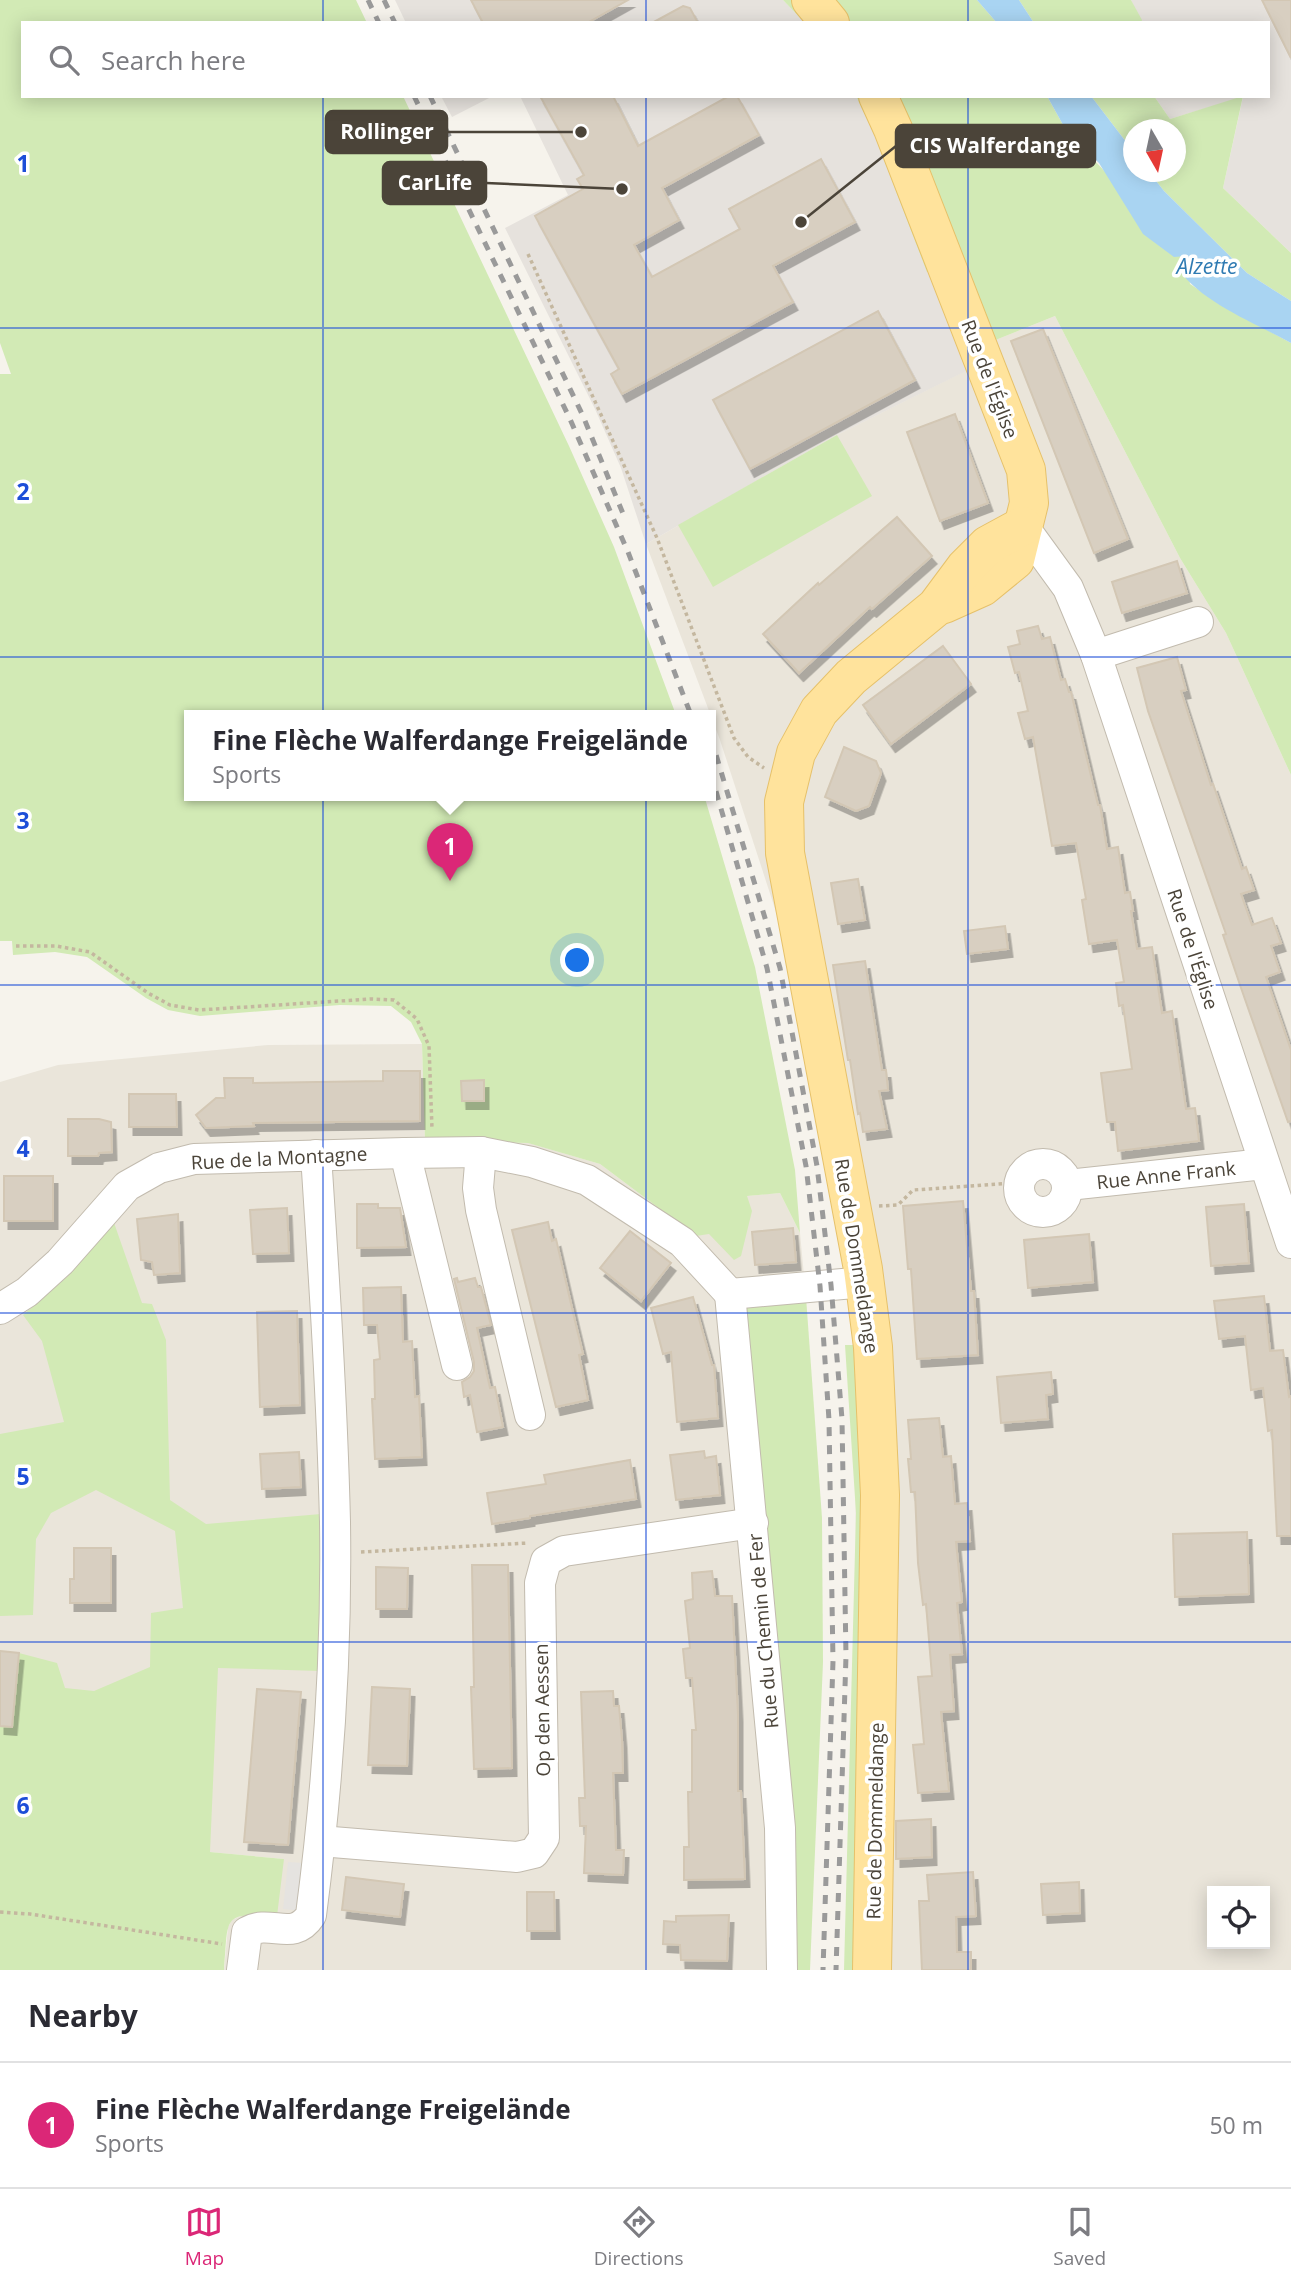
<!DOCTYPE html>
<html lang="en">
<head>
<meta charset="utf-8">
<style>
	:root { --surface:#fff; --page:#f2f2f3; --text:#2b2b33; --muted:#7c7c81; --line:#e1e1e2; --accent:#db2777 }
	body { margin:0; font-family:"Open Sans",sans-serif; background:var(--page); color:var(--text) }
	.controls { position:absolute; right:21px; bottom:21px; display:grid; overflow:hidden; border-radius:0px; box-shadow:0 4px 18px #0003 }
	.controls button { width:63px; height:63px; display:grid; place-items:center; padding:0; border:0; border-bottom:2px solid var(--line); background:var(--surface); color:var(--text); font:35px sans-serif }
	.compass { position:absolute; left:1123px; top:119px; width:63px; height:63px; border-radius:50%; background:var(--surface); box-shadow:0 4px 18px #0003; rotate:171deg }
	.you { position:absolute; left:578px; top:961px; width:24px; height:24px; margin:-18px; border:5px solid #fff; border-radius:50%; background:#1a73e8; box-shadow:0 0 0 10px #1a73e833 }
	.badge { display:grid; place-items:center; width:46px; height:46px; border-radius:50%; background:var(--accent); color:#fff; font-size:23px; font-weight:700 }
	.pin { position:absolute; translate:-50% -58px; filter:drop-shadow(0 2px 4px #0008) }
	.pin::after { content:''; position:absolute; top:37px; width:24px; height:21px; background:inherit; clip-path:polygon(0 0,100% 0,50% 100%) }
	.popup { position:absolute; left:184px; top:710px; width:532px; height:91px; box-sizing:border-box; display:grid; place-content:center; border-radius:0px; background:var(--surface); filter:drop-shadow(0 2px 5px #0005); font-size:23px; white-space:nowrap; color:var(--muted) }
	.popup b { font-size:26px; color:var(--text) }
	.popup::after { content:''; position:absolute; left:50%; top:100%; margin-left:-14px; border:14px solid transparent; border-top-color:var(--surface) }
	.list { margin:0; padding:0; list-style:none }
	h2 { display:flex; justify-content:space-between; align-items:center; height:91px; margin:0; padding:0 28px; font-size:30px }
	h2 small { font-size:23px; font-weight:400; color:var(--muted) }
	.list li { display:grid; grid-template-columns:46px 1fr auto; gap:21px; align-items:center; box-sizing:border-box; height:126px; padding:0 28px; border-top:2px solid var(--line) }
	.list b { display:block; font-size:26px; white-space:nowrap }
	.list p { margin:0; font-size:23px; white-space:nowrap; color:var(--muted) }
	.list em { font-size:23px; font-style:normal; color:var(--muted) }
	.icon { flex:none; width:38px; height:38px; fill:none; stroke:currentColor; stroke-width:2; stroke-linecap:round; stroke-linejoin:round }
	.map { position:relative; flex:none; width:1291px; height:1970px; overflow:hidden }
	.search { position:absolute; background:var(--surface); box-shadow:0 4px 18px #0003; left:21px; right:21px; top:21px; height:77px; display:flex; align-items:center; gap:18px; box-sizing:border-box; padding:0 24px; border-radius:0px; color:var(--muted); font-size:26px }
	.sheet { height:217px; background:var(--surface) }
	nav { display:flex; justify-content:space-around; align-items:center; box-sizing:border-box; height:98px; border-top:2px solid var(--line); background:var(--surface); font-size:19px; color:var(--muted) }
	nav a { display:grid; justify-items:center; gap:4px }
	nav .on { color:var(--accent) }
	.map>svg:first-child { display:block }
</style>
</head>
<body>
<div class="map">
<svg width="1291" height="1970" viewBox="0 0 1291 1970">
	<defs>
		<filter id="shadow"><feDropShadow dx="4.5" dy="8" stdDeviation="0" flood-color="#0004"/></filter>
	</defs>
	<rect width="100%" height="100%" fill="#f6f3ec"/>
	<g fill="#eae5da" fill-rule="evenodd">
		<path d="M945,265L978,347L1055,316L1180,558L1226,633L1291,775V1970H857L855,1302L793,964L720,740L646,544L837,435L965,371L927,272ZM1212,1891H1265V1944H1212Z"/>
		<polygon points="422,1044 425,1141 529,1143 600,1164 696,1236 746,1196 780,1193 800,1233 806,1297 792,1970 224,1970 228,1927 232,1920 245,1914 284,1859 210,1852 183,1609 151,1696 0,1702 0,1082 58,1065 268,1045"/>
	</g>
	<g fill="#e6e2dd">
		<polygon points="395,0 783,0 805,23 406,23"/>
		<polygon points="1131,0 1291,0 1291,253 1223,188 1243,97 1170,119 1154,96 1268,96 1268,23 1141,23"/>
		<polygon points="441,96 493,96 452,117"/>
		<polygon points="520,96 856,96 874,134 966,371 837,435 646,544 621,468 595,409 505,228 568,195"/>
	</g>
	<g fill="#d2eab5">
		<polygon points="0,0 356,0 367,23 23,23 23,96 403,96 569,446 614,547 676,715 189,715 189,795 704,795 755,967 795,1170 800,1233 780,1193 747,1196 752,1211 741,1256 734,1260 709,1234 696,1236 600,1164 528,1143 425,1141 422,1044 411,1022 391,1006 340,1005 200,1016 168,1010 146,998 87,957 55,952 13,955 12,941 0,941 0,374 11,374 0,343"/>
		<polygon points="783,0 977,0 997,23 805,23"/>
		<polygon points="1019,0 1131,0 1142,20 1141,23 1034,23"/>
		<polygon points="856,96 1047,96 1067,132 1186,256 1190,284 1222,305 1291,343 1291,775 1226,633 1180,558 1055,316 978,347 945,265 927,272 874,134"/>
		<polygon points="1091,96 1154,96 1170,119 1243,96 1223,188 1291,253 1291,301 1247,273 1164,191 1149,172 1176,172 1176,130 1134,130 1133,151"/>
		<polygon points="837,435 872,496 713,587 678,525"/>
		<path d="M112,1217L142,1303L152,1304L166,1340L170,1500L206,1524L321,1514L320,1671L218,1668L210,1852L284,1859L277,1916C220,1912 229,1918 224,1970H0V1702L14,1703L19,1653L57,1663L65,1688L94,1691L150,1667L151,1613L183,1608L175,1531L96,1490L51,1513L36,1539L33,1615L0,1616V1434L64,1422L42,1341L23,1315L68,1276Z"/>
		<polygon points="806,1297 822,1518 823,1662 810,1970 792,1970 740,1316 747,1303"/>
		<polygon points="845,1345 858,1345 863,1404 857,1970 844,1970 856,1513"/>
	</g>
	<polygon fill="#e5e3e0" points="288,1862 305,1863 301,1911 283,1909"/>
	<g fill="#a9d4f2">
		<polygon points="977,0 1019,0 1034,23 997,23"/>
		<path d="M1047,96H1091L1133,151L1134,172H1149L1164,191L1247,273L1291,301V343C1255,323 1203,303 1179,270L1186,256L1174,257L1143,234L1099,163L1067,132Z"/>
	</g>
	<g fill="#d8cfc1" stroke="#d3c7b4" stroke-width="2" filter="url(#shadow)">
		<polygon points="471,0 628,0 587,23 483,23"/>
		<polygon points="1262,0 1291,0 1291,58"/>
		<polygon points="683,6 690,8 698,23 652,23"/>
		<polygon points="540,96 613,96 638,146 729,96 737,96 759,135 662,188 679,220 634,245 652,277 740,229 729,209 821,159 855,222 773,266 793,302 622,394 611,374 619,369 535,216 583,189 577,179 584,175"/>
		<polygon points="878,311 915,380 750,469 713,400"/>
		<polygon points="1043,329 1128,539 1094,553 1011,341"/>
		<polygon points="955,414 988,503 940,521 907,432"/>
		<polygon points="897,517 932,556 872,609 870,607 799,673 763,634 818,583 819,585"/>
		<polygon points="1177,561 1187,593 1122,613 1112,582"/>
		<polygon points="1038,626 1042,639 1050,637 1061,680 1065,679 1069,692 1071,692 1098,805 1100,805 1107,849 1118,847 1125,893 1130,892 1133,911 1131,911 1137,949 1152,947 1162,1013 1172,1011 1186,1109 1195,1108 1199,1141 1118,1151 1115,1122 1107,1122 1101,1073 1132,1069 1123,1005 1119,1006 1116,983 1124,982 1117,940 1089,944 1082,900 1086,899 1076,843 1052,846 1033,737 1025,739 1018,713 1028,711 1019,672 1015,673 1008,647 1020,644 1017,631"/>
		<polygon points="943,646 971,684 891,744 863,705"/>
		<polygon points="1177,657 1186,690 1181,691 1211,785 1213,784 1242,869 1246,867 1254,890 1241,894 1252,925 1272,918 1281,943 1271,946 1280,972 1266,977 1291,1050 1291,1121 1288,1122 1240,985 1223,935 1226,934 1148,711 1137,668"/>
		<polygon points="844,747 876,761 881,773 869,806 856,811 825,797"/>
		<polygon points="858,879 865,920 838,924 831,883"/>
		<polygon points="1005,926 1008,949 967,954 964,931"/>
		<polygon points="865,961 882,1070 886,1070 888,1090 879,1091 887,1129 863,1132 860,1113 858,1114 850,1060 848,1060 833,965"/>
		<polygon points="383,1071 420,1071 420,1121 253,1123 254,1126 206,1128 196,1115 216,1098 225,1098 224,1078 253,1078 253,1083 383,1081"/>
		<polygon points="484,1080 484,1101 462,1101 461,1081"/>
		<polygon points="129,1094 176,1094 177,1127 129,1127"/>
		<polygon points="68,1119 99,1119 111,1122 112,1152 99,1153 98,1156 68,1156"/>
		<rect x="4" y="1176" width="49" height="45"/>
		<polygon points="963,1201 971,1291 974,1291 978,1355 917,1359 911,1269 908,1269 903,1206"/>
		<polygon points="357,1204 378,1204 378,1208 400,1208 406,1247 357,1248"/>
		<polygon points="1244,1204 1249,1263 1211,1266 1206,1207"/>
		<polygon points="287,1208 289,1253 253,1254 250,1210"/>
		<polygon points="178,1214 180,1273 154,1275 152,1262 141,1260 137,1219"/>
		<polygon points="548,1222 552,1241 556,1239 575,1321 583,1354 579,1355 588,1400 556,1407 512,1230"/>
		<polygon points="793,1228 796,1262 755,1265 752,1232"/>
		<polygon points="630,1231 671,1263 641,1301 600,1268"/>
		<polygon points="1089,1234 1093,1282 1028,1288 1024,1240"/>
		<polygon points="457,1278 458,1282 475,1278 478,1287 481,1287 491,1325 477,1328 490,1388 495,1387 503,1427 477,1432 470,1395 464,1397 462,1382 470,1377 474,1371 474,1362 454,1279"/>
		<polygon points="401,1287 403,1342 412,1341 415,1397 419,1396 422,1457 375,1459 372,1399 375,1399 374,1360 380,1359 377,1325 364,1325 363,1288"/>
		<polygon points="1264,1296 1270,1351 1283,1350 1289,1397 1291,1396 1291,1536 1277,1536 1272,1430 1268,1431 1263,1388 1251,1390 1245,1336 1219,1339 1214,1301"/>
		<polygon points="693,1297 712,1365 714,1365 718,1418 677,1422 671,1352 663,1354 651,1308"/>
		<polygon points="297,1311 300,1405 260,1407 257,1312"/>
		<polygon points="1051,1372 1053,1394 1046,1395 1048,1419 1001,1423 997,1377"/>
		<polygon points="939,1418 943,1457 951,1456 955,1504 967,1503 970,1541 956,1542 962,1602 957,1603 962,1654 950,1655 954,1711 941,1712 949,1791 918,1793 913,1745 924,1744 918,1677 932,1676 926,1604 923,1605 918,1563 915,1492 911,1492 908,1459 911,1459 908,1420"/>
		<polygon points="704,1451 705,1458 716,1456 720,1495 676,1500 670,1455"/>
		<polygon points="299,1452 301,1487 262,1489 260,1454"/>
		<polygon points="630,1460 636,1499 530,1516 530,1518 492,1524 487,1493 546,1484 544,1475"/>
		<polygon points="1247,1532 1249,1594 1175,1597 1173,1534"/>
		<polygon points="74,1548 111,1548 111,1603 70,1603 70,1579 74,1579"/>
		<polygon points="472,1565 508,1565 512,1768 474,1769 471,1687 474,1687"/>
		<polygon points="376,1567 408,1568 407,1609 376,1609"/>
		<polygon points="712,1571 715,1596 732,1596 738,1714 738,1791 741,1791 745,1879 684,1880 684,1847 689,1847 688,1792 692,1792 692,1730 696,1730 692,1678 686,1678 683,1649 690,1648 685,1601 693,1599 692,1573"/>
		<polygon points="0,1651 19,1653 12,1727 0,1726"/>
		<polygon points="372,1687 410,1689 407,1766 368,1765"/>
		<polygon points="257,1689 301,1692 288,1845 244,1842"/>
		<polygon points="613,1691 614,1706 619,1706 622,1740 623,1773 613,1773 616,1850 624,1850 623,1875 584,1873 586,1826 580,1826 579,1798 585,1798 581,1692"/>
		<polygon points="931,1819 932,1857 896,1859 896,1821"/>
		<polygon points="973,1872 976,1916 956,1917 957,1952 971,1952 971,1970 922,1970 919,1901 929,1901 927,1875"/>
		<polygon points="346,1877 404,1884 400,1917 342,1910"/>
		<polygon points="1079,1882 1080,1913 1043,1915 1041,1884"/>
		<polygon points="527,1892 554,1892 555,1931 527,1931"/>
		<polygon points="729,1915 727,1961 681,1960 680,1945 663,1944 664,1921 676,1922 676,1916"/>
	</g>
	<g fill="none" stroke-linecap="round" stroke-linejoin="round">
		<g stroke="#c2bbae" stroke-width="32">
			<g id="minor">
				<polyline points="1023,526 1068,588 1096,655 1291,1243"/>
				<polyline points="1096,655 1198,622"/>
				<polyline points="481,1152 478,1188 481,1210 530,1415"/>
				<polyline points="405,1153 457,1365"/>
				<circle cx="1043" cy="1188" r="24"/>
				<polyline points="1068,1185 1264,1164"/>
				<polyline points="730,1294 780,1828 782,1970"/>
				<polyline points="730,1294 865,1282"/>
				<polyline points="0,1309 27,1292 60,1262 127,1186 159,1168 194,1159 405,1153 481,1152 532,1162 587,1180 682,1242 730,1294"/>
				<polyline points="320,1841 517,1857 534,1853 544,1838 540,1583 546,1561 564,1551 753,1523"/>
				<path d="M242,1970L247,1932C271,1918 293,1943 311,1915C328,1785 337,1653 335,1522C332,1399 324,1277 316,1155"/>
			</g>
		</g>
		<g stroke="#e6c16a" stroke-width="40">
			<g id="major">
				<polyline points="811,0 830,23"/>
				<polyline points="878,96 893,129 1026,470 1029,503 1015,560 982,587 944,604"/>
				<polyline points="872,1970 880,1495 873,1347 863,1269 785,853 784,802 796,753 819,711 851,677 936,607 965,568 988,545 1023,526"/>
			</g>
		</g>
		<g stroke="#c4b79f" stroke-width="3.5" stroke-dasharray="3.5 3.5" stroke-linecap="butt">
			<polyline points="528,254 657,538 734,738 748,757 764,768"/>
			<polyline points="16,946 56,946 90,952 148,993 170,1005 199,1010 371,999 394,1000 417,1019 429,1046 432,1129"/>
			<polyline points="879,1206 898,1205 913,1190 1012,1183"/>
			<polyline points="361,1552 528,1543"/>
			<polyline points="0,1912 30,1914 222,1944"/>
		</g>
		<use href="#minor" stroke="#fff" stroke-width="30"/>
		<use href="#major" stroke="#ffe39c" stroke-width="38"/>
		<g stroke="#9a9a9a" stroke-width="5" stroke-dasharray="9 9" stroke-linecap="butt">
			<polyline points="368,0 379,23"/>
			<polyline points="384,0 395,23"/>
			<polyline points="414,96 570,419 628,552 691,715"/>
			<polyline points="430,96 583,416 624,516"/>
			<polyline points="711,738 780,968 817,1166 831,1285 842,1419 846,1656 836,1970"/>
			<polyline points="711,774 767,968 806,1166 820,1286 829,1420 833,1661 823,1970"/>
		</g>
	</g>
	<path fill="none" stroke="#1d4ed8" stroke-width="2" stroke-opacity="0.55" d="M323,0V23M646,0V23M968,0V23M323,96V1970M646,96V1970M968,96V1970M0,328H1291M0,657H1291M0,985H1291M0,1313H1291M0,1642H1291"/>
	<g text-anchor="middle" stroke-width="7" stroke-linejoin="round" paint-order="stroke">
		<g font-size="19" fill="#4b4439" stroke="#fff">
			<text transform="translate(990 379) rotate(69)" y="7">Rue de l'Église</text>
			<text transform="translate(1193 949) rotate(72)" y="7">Rue de l'Église</text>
			<text transform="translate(279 1158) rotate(-3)" y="7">Rue de la Montagne</text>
			<text transform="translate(1166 1175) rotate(-6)" y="7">Rue Anne Frank</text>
			<text transform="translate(857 1256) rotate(81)" y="7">Rue de Dommeldange</text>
			<text transform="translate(763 1631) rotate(-95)" y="7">Rue du Chemin de Fer</text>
			<text transform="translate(542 1710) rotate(-91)" y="7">Op den Aessen</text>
			<text transform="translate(875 1821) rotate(-89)" y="7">Rue de Dommeldange</text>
		</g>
		<g font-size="21" font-style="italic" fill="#2e7ab2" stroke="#fff">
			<text x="1207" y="274">Alzette</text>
		</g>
	</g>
	<g font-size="23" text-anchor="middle" font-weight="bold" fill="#1d4ed8" stroke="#fff" stroke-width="7" stroke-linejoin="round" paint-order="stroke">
		<text x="23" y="172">1</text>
		<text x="23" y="500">2</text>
		<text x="23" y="829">3</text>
		<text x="23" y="1157">4</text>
		<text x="23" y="1485">5</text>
		<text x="23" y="1814">6</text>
	</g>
	<path fill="none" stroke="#4b4439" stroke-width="2.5" d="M581 132L447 132M801 222L896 146M622 189L486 183"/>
	<g fill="#4b4439" stroke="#fff" stroke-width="2.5">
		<circle cx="581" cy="132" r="7"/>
		<circle cx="801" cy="222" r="7"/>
		<circle cx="622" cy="189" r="7"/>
	</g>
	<g fill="#4b4439" stroke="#4b4439" stroke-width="2.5">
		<rect x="326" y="111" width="121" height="42" rx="7"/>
		<rect x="896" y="125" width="199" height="42" rx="7"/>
		<rect x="383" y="162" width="103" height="42" rx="7"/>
	</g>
	<g font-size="21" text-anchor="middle" font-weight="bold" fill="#fff">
		<text x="387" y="139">Rollinger</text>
		<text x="995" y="153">CIS Walferdange</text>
		<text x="435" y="190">CarLife</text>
	</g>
</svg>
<div class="controls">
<button><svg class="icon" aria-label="locate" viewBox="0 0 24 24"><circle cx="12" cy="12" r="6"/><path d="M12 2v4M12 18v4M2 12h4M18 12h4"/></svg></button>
</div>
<svg class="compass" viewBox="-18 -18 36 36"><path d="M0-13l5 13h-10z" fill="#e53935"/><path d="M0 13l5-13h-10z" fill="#7c7c81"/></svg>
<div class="you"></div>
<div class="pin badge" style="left:450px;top:881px">1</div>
<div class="popup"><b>Fine Flèche Walferdange Freigelände</b>Sports</div>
<div class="search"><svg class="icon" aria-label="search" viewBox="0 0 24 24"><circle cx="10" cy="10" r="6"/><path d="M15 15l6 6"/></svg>Search here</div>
</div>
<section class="sheet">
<h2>Nearby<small></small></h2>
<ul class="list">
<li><span class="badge">1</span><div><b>Fine Flèche Walferdange Freigelände</b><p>Sports</p></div><em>50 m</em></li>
</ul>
</section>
<nav>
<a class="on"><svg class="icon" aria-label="map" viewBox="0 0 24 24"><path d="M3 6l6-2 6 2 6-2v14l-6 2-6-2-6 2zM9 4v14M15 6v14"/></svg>Map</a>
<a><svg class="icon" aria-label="directions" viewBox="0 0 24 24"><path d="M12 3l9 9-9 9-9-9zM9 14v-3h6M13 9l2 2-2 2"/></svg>Directions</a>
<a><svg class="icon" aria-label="saved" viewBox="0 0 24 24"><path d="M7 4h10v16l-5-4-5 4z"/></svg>Saved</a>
</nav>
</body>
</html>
